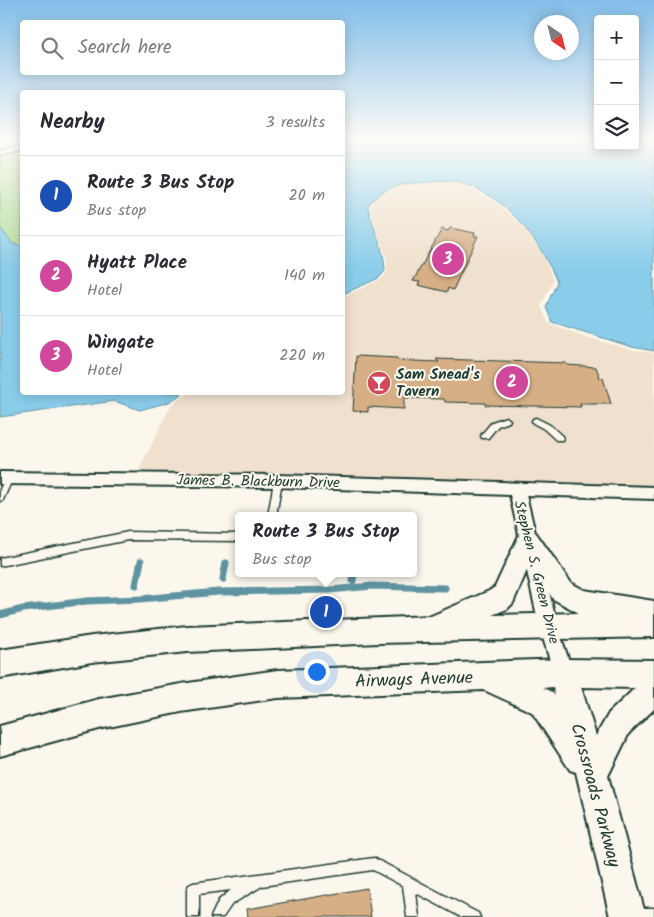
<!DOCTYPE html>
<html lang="en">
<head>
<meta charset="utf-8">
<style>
	:root { --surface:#fff; --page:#f2f2f3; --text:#2b2b33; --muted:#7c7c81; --line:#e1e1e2; --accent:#d1495b }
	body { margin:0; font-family:Kalam,sans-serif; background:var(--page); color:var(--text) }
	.controls { position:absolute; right:15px; top:15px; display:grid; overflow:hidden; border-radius:5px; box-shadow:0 2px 12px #0003 }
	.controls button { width:45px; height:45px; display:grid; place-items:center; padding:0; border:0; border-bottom:1px solid var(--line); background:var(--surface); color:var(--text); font:25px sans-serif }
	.compass { position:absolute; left:534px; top:15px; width:45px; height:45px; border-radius:50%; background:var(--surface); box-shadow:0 2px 12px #0003; rotate:145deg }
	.you { position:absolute; left:316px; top:671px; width:18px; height:18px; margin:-12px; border:4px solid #fff; border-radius:50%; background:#1a73e8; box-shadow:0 0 0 8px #1a73e833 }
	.badge { display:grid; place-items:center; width:32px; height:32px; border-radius:50%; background:var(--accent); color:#fff; font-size:16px; font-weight:700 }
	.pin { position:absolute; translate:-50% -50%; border:2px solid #fff; box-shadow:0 1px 5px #0006 }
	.popup { position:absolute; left:235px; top:512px; width:182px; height:65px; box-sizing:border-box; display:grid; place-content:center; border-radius:5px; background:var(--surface); filter:drop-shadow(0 1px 4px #0005); font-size:16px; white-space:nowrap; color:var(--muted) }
	.popup b { font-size:19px; color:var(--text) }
	.popup::after { content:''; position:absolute; left:50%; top:100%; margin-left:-10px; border:10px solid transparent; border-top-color:var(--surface) }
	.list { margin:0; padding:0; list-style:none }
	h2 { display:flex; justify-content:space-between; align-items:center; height:65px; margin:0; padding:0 20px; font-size:21px }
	h2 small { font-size:16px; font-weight:400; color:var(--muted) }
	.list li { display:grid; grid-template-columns:32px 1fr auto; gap:15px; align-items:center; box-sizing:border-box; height:80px; padding:0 20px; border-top:1px solid var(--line) }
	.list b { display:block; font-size:19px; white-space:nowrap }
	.list p { margin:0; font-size:16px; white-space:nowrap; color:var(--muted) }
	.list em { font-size:16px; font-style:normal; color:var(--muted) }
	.icon { flex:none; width:28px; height:28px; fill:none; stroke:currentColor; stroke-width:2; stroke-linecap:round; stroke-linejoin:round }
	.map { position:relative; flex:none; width:654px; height:917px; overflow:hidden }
	.search { position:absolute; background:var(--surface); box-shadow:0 2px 12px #0003; left:20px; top:20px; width:325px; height:55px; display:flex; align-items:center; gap:12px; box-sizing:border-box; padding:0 18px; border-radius:5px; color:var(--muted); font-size:19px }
	.panel { position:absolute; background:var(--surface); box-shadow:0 2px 12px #0003; left:20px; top:90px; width:325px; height:305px; border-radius:5px }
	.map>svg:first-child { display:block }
</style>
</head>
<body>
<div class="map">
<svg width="654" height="917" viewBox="0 0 654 917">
	<rect width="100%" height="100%" fill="#fbf7ec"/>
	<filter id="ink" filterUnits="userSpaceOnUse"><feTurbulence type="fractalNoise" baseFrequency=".02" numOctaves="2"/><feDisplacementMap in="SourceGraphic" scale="10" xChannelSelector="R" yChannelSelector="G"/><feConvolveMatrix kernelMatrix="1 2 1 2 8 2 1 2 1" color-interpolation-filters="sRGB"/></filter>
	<g filter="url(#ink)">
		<polygon fill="#f0e1ce" points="451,182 469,186 499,204 528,232 546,260 553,281 541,306 548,323 586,337 628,349 654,353 654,493 136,476 171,405 189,393 342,392 343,297 380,280 387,272 387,259 373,223 370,206 377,195 395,187 414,184"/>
		<polygon fill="#b4de9c" stroke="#6a8e68" points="0,140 22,140 22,246 13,245 0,228"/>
		<g fill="#8acdeb" stroke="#5f93a2">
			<path d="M343,140H598V146H635V140H654V351L632,347L552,322L546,307L557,282C541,243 511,202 470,186C454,179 435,182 417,183C398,184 379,189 368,206C372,228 385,249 385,271L379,278L343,294Z"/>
			<polygon points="0,228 13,244 22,246 22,252 20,257 22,258 22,392 183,393 169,402 140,410 114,401 0,417"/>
		</g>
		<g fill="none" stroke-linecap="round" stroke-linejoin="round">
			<g stroke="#5f93a2" stroke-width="7">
				<polyline points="223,579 226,563"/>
				<polyline points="353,581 354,573"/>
				<polyline points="136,585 141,561"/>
				<polyline points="0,615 23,609 87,601 140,599 218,592 330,590 372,586 445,588"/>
			</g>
		</g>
		<g fill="#d6af87" stroke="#1f3d34">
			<polygon points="450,228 475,233 474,236 478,236 453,290 448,288 447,292 418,285 420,282 413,281 442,229 448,231"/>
			<polygon points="356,356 397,358 397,360 414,361 439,362 436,359 566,363 567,365 596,367 600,378 603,378 611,404 580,404 581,407 485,405 485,403 445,402 444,399 404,398 404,409 368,407 368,412 353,411"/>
			<polygon points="367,888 371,917 248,917 247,909"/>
		</g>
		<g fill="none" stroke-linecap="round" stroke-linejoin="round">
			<g stroke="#1f3d34" stroke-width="3">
				<g id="lane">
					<polygon points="506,417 510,420 509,422 498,426 488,438 482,438 481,436 482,434 492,422"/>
					<polygon points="536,418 550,425 562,436 563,438 562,440 556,440 544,429 533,423 532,421 533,419"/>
					<polygon points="9,475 12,476 13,478 3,500 0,501 0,489 6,476"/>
					<polygon points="278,478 281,479 282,481 276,516 268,516 274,481 275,479"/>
					<polygon points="128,532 238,534 238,541 128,540 0,566 0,558"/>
					<polygon points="374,858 478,913 480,917 461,917 416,893 419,917 407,917 403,886 373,870 262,886 232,904 223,917 211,917 219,900 231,890 199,894 199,917 187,917 187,889 189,885 193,883"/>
					<polygon points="637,908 654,908 654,917 632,917 631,914 633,910"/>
				</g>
			</g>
			<g stroke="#1f3d34" stroke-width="4">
				<g id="street">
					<polygon points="22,146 22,150 0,155 0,151"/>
					<polygon points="0,472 278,475 654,487 654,499 526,495 557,625 573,673 570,680 563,683 556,680 539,625 510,495 278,487 0,484"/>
				</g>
			</g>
			<g stroke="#1f3d34" stroke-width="4">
				<g id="secondary">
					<path d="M528,530L536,533L571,583L584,590L654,601V637L378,643L187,652L92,662L0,678V650L92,636L187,626L431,616L489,591L495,587L520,533ZM530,563L553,599L579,613L492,615L507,609L513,603Z"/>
					<path d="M563,659L654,660V709L629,733L608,776L646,917H610L576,772L570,770L532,712L484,690L278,698L181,712L99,729L0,756V726L99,699L181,684L278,670ZM553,687L555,696L552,692L543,688ZM581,687L635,688L609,713L596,736Z"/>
				</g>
			</g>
			<use href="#lane" fill="#fbf7ec" fill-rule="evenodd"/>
			<use href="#street" fill="#fbf7ec" fill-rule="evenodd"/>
			<use href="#secondary" fill="#fbf7ec" fill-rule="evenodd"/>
		</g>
	</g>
	<linearGradient id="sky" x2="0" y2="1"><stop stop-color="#82bee9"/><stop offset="0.52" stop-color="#fdfbf6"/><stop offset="1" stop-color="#fdfbf6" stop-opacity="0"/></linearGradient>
	<rect width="654" height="269" fill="url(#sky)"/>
	<defs>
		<g id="bar-disc" transform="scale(1.25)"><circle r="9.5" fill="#d1495b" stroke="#fbf7ec"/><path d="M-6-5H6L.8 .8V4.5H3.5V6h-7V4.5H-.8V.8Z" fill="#fff"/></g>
	</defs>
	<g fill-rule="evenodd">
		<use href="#bar-disc" x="379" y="383"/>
	</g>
	<g text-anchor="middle" stroke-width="4" stroke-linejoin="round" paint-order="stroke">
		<g font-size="15" font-weight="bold" fill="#1f3d34" stroke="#fbf7ec" text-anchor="start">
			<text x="396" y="379">Sam Snead's<tspan x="396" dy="17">Tavern</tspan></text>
		</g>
		<g font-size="15" fill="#1f3d34" stroke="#fbf7ec">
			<text transform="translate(258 481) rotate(1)" y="5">James B. Blackburn Drive</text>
			<text transform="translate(537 572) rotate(76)" y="5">Stephen S. Green Drive</text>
		</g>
		<g font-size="18" fill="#1f3d34" stroke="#fbf7ec">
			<text transform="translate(414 679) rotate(-2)" y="6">Airways Avenue</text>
			<text transform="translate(596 795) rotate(75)" y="6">Crossroads Parkway</text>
		</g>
	</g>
</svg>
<div class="controls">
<button>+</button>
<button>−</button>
<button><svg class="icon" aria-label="layers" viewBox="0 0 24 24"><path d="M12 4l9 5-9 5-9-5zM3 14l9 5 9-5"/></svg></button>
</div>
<svg class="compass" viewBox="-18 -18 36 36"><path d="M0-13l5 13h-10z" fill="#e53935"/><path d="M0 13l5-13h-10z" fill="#7c7c81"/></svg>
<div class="you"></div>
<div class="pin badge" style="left:326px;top:612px;background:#1a4fb4">1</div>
<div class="popup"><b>Route 3 Bus Stop</b>Bus stop</div>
<div class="pin badge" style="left:512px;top:382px;background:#d1479c">2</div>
<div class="pin badge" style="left:448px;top:259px;background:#d1479c">3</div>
<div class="search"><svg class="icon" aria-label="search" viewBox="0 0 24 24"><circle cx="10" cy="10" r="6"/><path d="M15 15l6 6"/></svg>Search here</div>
<section class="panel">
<h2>Nearby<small>3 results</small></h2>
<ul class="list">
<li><span class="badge" style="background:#1a4fb4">1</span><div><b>Route 3 Bus Stop</b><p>Bus stop</p></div><em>20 m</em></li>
<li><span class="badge" style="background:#d1479c">2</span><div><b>Hyatt Place</b><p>Hotel</p></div><em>140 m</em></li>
<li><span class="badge" style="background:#d1479c">3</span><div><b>Wingate</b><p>Hotel</p></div><em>220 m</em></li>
</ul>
</section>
</div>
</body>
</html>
